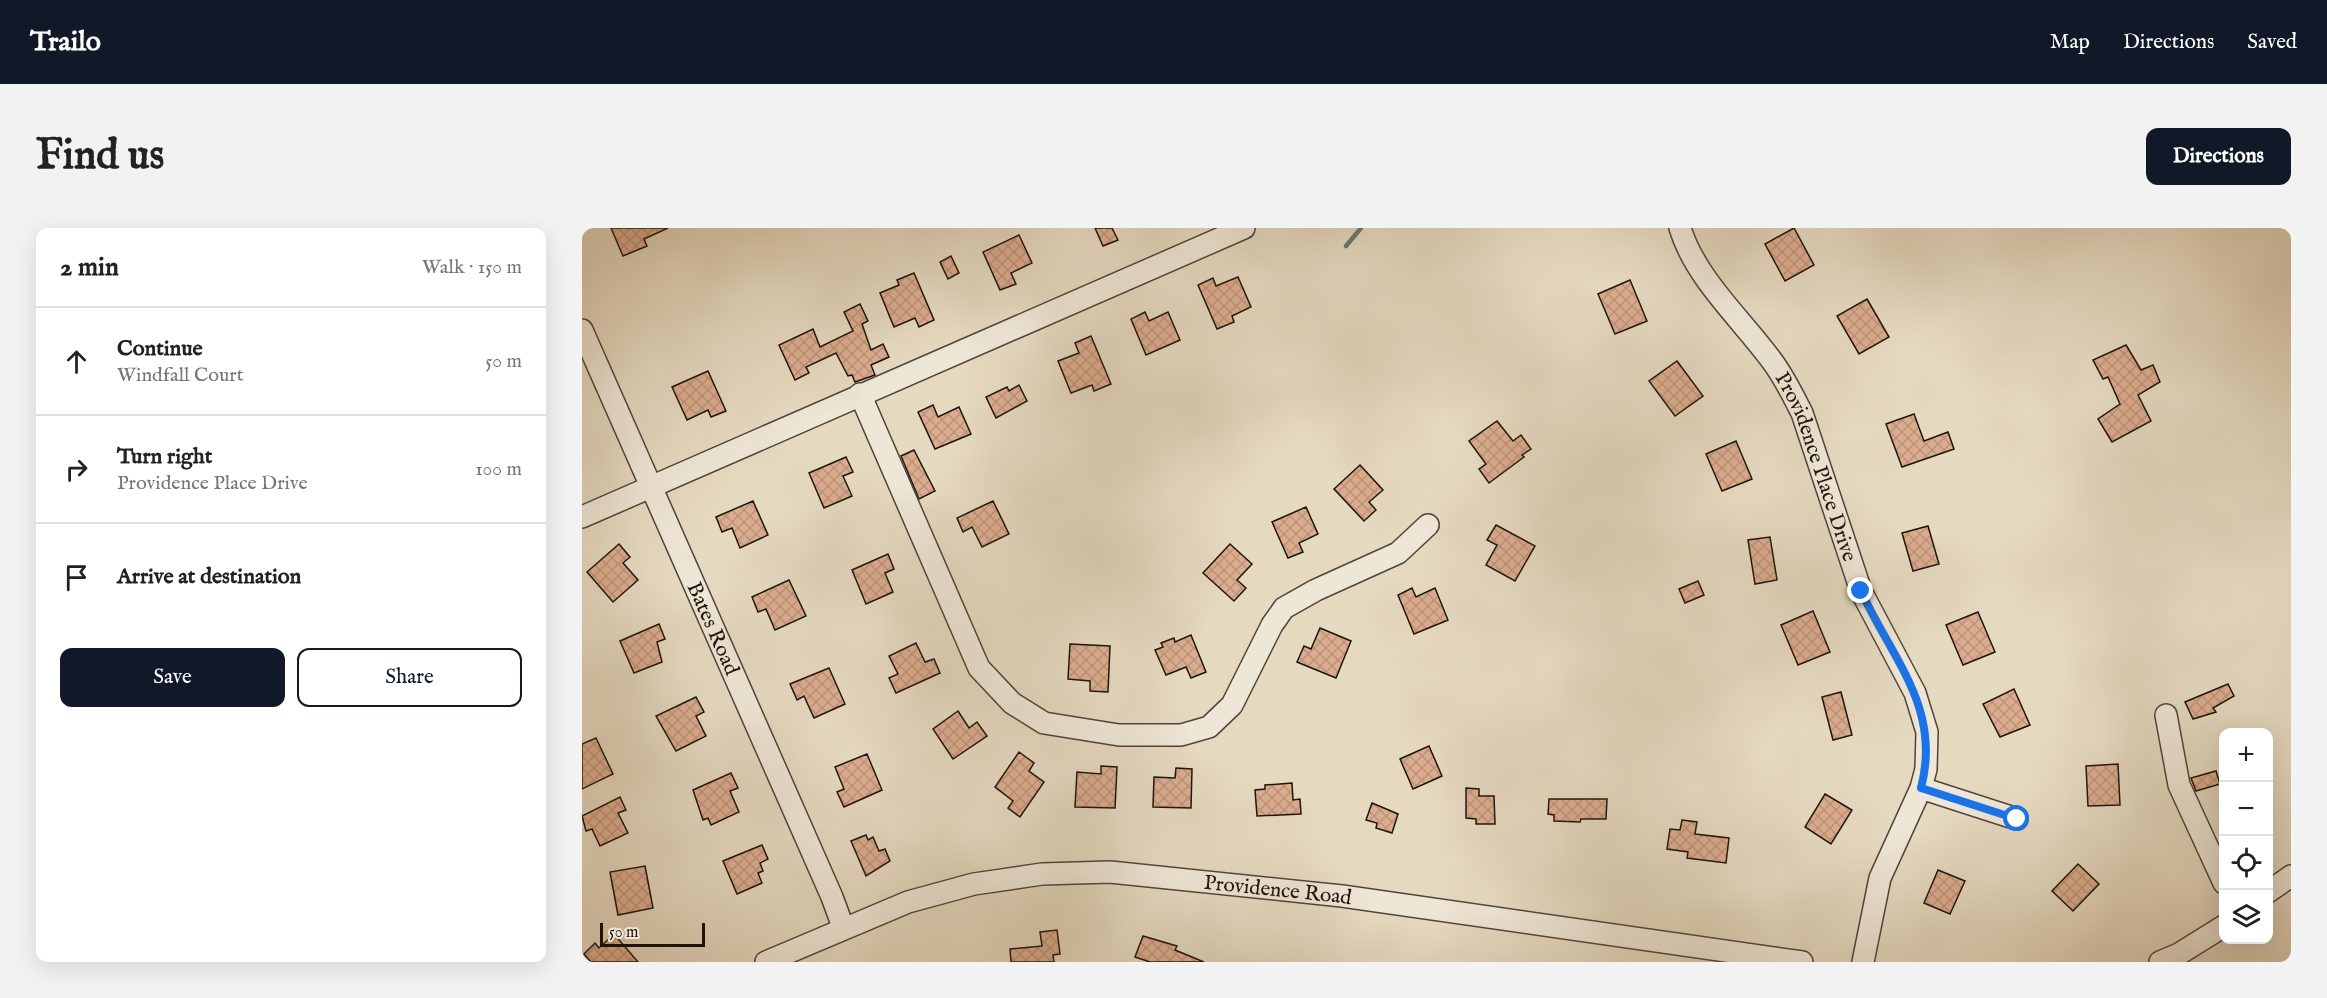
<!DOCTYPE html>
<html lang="en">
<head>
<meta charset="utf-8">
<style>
	:root { --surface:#fff; --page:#f2f2f2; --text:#222; --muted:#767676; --line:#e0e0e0; --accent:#111827 }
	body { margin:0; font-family:"IM FELL English",serif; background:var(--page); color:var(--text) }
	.controls { position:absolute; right:18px; bottom:18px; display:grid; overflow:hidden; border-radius:12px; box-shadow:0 6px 24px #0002 }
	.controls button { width:54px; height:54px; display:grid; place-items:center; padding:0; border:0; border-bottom:2px solid var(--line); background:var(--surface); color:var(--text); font:30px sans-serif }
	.scale { position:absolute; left:18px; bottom:15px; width:105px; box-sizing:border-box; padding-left:6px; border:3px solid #1f130c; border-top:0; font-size:16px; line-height:21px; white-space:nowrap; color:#1f130c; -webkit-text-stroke:4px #eee6d6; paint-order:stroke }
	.stop { position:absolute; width:18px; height:18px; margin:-14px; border:4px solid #1a73e8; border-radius:50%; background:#fff }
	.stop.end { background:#1a73e8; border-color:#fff; box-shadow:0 2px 6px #0008 }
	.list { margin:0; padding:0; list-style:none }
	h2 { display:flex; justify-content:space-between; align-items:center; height:78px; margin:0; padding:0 24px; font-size:26px }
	h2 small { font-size:20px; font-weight:400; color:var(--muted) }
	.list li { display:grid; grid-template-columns:39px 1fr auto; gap:18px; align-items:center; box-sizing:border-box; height:108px; padding:0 24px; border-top:2px solid var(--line) }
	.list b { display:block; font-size:22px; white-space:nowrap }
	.list p { margin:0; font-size:20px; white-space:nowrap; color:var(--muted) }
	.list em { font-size:20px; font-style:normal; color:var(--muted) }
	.actions { display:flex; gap:12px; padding:18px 24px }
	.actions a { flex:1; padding:14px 0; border:2px solid var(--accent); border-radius:12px; text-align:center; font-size:21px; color:var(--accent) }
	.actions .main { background:var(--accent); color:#fff }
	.icon { flex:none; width:33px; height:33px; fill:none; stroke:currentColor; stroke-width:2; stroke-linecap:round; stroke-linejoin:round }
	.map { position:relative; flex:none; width:1709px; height:734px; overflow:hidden; border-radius:12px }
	header { display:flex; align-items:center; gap:36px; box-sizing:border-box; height:84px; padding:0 30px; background:var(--accent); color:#fff }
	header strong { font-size:28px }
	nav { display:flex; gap:33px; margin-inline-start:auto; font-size:21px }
	.intro { display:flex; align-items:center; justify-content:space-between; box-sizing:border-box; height:144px; padding:0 36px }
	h1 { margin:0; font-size:42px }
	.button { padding:15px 27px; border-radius:12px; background:var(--accent); color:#fff; font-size:21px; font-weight:700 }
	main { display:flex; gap:36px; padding:0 36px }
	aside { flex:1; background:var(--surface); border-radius:12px; box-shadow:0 6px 24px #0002 }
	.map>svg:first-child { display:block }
</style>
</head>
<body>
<header>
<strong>Trailo</strong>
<nav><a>Map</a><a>Directions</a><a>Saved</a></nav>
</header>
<div class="intro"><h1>Find us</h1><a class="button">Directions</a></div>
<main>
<aside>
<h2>2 min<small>Walk · 150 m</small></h2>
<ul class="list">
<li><svg class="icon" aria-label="ahead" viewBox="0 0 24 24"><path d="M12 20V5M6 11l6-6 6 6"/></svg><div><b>Continue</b><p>Windfall Court</p></div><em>50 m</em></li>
<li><svg class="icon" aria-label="right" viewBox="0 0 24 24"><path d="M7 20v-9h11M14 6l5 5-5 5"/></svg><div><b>Turn right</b><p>Providence Place Drive</p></div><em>100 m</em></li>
<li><svg class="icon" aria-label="arrive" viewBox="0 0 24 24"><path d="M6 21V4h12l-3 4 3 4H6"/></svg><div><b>Arrive at destination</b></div></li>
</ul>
<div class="actions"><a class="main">Save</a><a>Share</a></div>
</aside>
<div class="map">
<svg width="1709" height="734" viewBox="0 0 1709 734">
	<defs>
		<pattern id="building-cross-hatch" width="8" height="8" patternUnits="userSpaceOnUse" patternTransform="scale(1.5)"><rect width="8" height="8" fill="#dbac8e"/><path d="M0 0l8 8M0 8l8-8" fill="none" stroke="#bc9379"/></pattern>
	</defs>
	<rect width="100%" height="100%" fill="#e5d9c0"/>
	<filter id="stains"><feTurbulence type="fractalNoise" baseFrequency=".00333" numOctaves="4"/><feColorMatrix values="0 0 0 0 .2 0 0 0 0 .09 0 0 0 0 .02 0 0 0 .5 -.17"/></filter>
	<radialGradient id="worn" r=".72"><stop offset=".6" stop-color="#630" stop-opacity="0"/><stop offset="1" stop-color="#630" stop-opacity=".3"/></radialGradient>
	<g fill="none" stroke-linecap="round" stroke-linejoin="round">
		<polyline stroke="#677773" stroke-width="4.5" points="764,18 779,0"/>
	</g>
	<g fill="url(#building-cross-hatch)" stroke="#1f130c" stroke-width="1.5">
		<polygon points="29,0 86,0 62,11 65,18 41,28"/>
		<polygon points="513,0 530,0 536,12 521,18"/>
		<polygon points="1212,0 1232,37 1203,53 1183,16"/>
		<polygon points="437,7 450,35 429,45 434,56 418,62 401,24"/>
		<polygon points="369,28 377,45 366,51 358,34"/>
		<polygon points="332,45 352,92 337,99 333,90 312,99 298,65 317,57 315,52"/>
		<polygon points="656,49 669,79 650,88 652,94 635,101 616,57 631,50 634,58"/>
		<polygon points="1048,52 1065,93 1033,106 1016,66"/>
		<polygon points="1285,71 1307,109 1277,126 1255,88"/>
		<polygon points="278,76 286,93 280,96 289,122 301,116 307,129 289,137 293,147 273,154 270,147 266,148 254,125 224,139 227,145 213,152 197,117 231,101 238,119 271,103 262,84"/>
		<polygon points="563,84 567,93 586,84 598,112 564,127 549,91"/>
		<polygon points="509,108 529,156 512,163 510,157 489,165 476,133 497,125 493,115"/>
		<polygon points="1544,117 1559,142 1571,137 1578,154 1556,167 1569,193 1530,214 1516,191 1538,176 1526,149 1521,151 1511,132"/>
		<polygon points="1095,133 1121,168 1093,188 1067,153"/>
		<polygon points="126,143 144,183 129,189 126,182 105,192 90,159"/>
		<polygon points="437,157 445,173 414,190 404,169 425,159 427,163"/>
		<polygon points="351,177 356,189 377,179 389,206 353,221 336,184"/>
		<polygon points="1332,186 1342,213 1366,204 1372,221 1320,239 1304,196"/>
		<polygon points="915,193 931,213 939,207 949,221 940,227 942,229 907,255 897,241 904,236 887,213"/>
		<polygon points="1154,213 1170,251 1140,263 1124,226"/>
		<polygon points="332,222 353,263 337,271 319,228"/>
		<polygon points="264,229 271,244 261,248 270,268 242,280 227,245"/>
		<polygon points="778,237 801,262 787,274 794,282 782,293 752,261"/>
		<polygon points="171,273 186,307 158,320 150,300 140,304 134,289"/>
		<polygon points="411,273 427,306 400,319 390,299 381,304 375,290"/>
		<polygon points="724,279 736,306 717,315 721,324 706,330 690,294"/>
		<polygon points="914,297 953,318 933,353 904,337 915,317 905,312"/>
		<polygon points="1346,298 1357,336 1331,343 1320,305"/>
		<polygon points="1188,309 1195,352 1173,356 1166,312"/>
		<polygon points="37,316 48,329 41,335 56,352 31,374 5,344"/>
		<polygon points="648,316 670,336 655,352 664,360 652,373 621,345"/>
		<polygon points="306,326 312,341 303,345 311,364 284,376 270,342"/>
		<polygon points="207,352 224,388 193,402 184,381 176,384 170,369"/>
		<polygon points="1116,353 1122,367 1103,375 1097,361"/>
		<polygon points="830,360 834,369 853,360 866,392 832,406 816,367"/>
		<polygon points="1231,383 1248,424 1216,437 1199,397"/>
		<polygon points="1396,384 1413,424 1381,437 1364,397"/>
		<polygon points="77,396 83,411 75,414 80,434 52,445 38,413"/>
		<polygon points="738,400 769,413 754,450 715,434 722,418 729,421"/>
		<polygon points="609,407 624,444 609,450 604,439 584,447 573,422 581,419 579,415 592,410 593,414"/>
		<polygon points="334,415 343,434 352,431 358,445 314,465 307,450 316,446 307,428"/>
		<polygon points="488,416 528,418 526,464 508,463 508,453 486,451"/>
		<polygon points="247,440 263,476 232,490 222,468 215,472 208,456"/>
		<polygon points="1646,456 1652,468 1631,480 1634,484 1611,491 1603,474"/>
		<polygon points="1432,461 1448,497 1418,509 1401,476"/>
		<polygon points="1259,464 1270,507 1251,512 1240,469"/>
		<polygon points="114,469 122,484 114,488 124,508 94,523 74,488"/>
		<polygon points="376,483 387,500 395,494 405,508 371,531 351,501"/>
		<polygon points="14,510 31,546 0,561 0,516"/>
		<polygon points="847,518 860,548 831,561 818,531"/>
		<polygon points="437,524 452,535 447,543 462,554 438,589 426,580 431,573 413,559"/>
		<polygon points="285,526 300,562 262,579 255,564 262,561 253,539"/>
		<polygon points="1536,536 1538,577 1506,578 1504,538"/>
		<polygon points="519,538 535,539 533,580 493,579 495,544 519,546"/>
		<polygon points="594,540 610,541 609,580 571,579 572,549 593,550"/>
		<polygon points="1634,543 1638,556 1614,563 1609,550"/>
		<polygon points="149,545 156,560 148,563 157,584 129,597 126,590 121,592 111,562"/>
		<polygon points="710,555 711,572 718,571 719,586 675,588 673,562 683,561 683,557"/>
		<polygon points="884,560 897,561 897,568 912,568 913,596 894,596 894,591 884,590"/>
		<polygon points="1243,566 1270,582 1249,616 1223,599"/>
		<polygon points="38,569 44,582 36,585 46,605 18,618 10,601 4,603 0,588"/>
		<polygon points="967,571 1025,571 1024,591 999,591 998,594 972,593 972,587 966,586"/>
		<polygon points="790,575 816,586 810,605 794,600 795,595 784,592"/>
		<polygon points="1100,592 1115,594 1113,606 1147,610 1144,635 1105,630 1106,624 1085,621 1088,601 1098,602"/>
		<polygon points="284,607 286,612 291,609 297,623 303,621 308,633 284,648 269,613"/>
		<polygon points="180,617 186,631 178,635 181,643 176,645 180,655 155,666 141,633"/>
		<polygon points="1496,636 1517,656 1491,683 1470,663"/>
		<polygon points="63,638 71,680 36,687 28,644"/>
		<polygon points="1356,642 1383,653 1368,686 1342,675"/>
		<polygon points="475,702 478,726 471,727 472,734 429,734 428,721 460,718 458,704"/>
		<polygon points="32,706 56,734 9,734 2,726 13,715 17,720"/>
		<polygon points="561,708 595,718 593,722 622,734 568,734 553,729"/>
	</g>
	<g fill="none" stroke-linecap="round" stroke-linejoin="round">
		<g stroke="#504439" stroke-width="24">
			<g id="minor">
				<path id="s1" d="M1098,0C1113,49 1157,89 1187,129C1201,146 1210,166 1220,185L1279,363L1333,465L1345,504L1344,541L1339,560L1298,650L1281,734"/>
				<path id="s2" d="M0,102L250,669L261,699"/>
				<polyline points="278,166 397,440 430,475 462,495 537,507 599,507 627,499 650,477 690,397 702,380 734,362 816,325 846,297"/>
				<polyline points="0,289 662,0"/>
				<polyline points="1584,487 1597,557 1642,655"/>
				<polyline points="1339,560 1435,591"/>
				<polyline points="1686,664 1709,648"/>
				<path id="s3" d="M184,734L326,674L392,656L460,646L528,644L760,668L1220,734"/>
				<polyline points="1578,734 1597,726 1642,698"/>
			</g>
		</g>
		<use href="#minor" stroke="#eee6d6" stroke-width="21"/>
	</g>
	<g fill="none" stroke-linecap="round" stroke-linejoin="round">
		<path stroke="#1a73e8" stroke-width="8" d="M1279,363C1310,431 1360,480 1339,560L1435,591"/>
	</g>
	<g text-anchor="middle" stroke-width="4.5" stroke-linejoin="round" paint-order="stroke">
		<g font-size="21" fill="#1f130c" stroke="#eee6d6">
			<text dy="7" stroke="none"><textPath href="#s1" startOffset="278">Providence Place Drive</textPath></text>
			<text dy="7" stroke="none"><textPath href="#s2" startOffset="326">Bates Road</textPath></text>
			<text dy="7" stroke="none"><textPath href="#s3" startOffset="528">Providence Road</textPath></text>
		</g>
	</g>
	<rect width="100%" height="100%" filter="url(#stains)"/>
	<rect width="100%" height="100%" fill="url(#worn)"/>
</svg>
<div class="controls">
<button>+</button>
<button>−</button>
<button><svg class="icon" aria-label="locate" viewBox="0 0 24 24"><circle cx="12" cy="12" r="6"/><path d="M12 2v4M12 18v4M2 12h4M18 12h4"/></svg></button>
<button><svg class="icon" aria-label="layers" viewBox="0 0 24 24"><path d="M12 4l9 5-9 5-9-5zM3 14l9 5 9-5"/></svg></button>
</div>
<div class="scale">50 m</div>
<div class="stop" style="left:1435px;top:591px"></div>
<div class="stop end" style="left:1279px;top:363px"></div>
</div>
</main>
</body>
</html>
